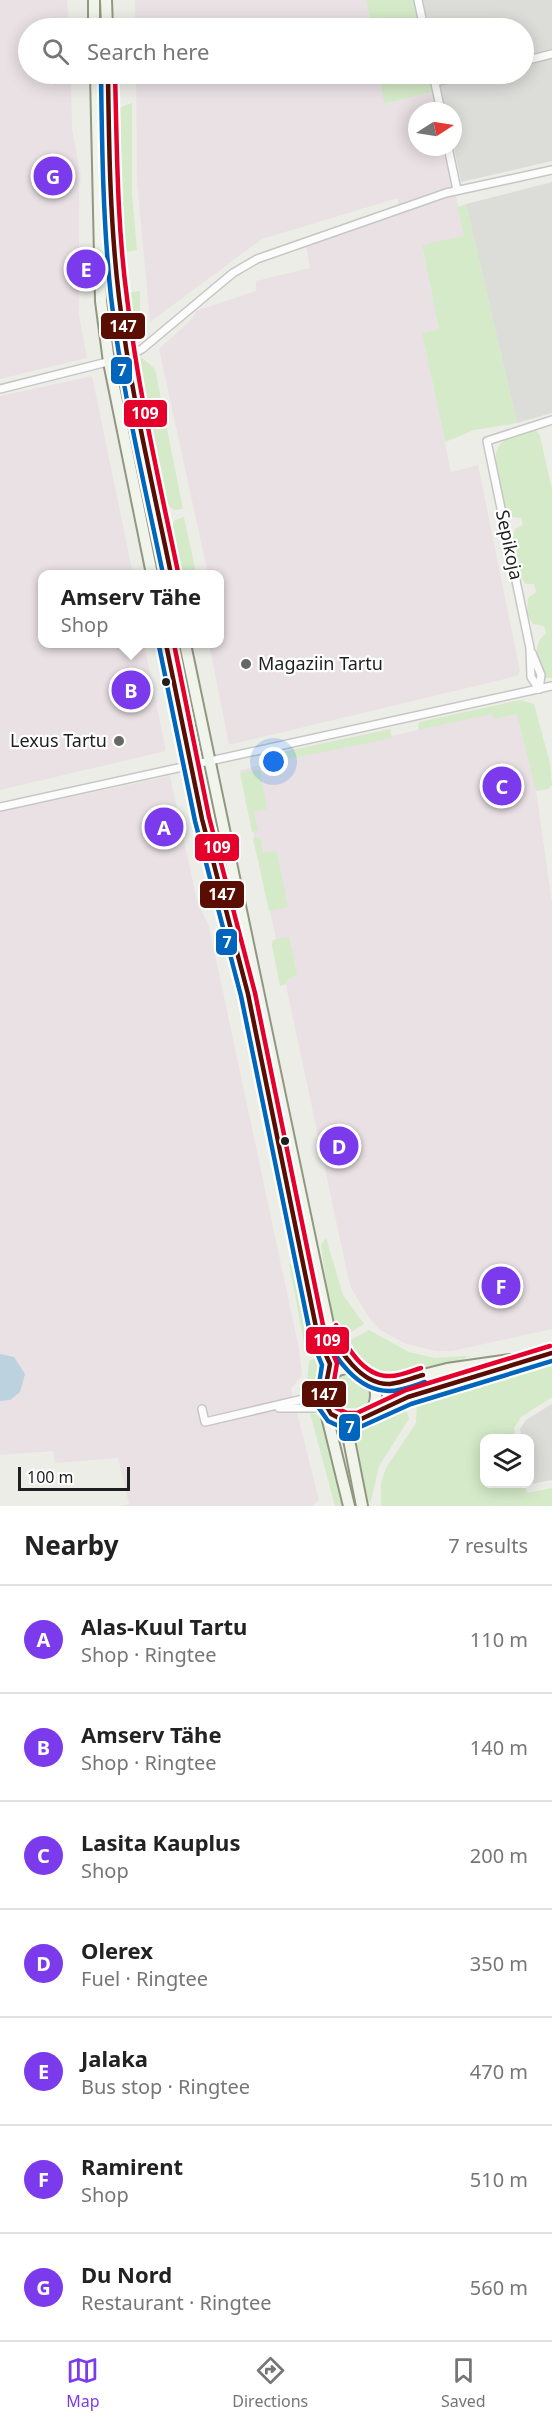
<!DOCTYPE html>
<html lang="en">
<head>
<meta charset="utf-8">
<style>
	:root { --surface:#fff; --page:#f6f6f6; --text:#222; --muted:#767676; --line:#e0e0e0; --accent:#7c3aed }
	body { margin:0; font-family:"Noto Sans",sans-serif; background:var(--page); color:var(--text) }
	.controls { position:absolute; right:18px; bottom:18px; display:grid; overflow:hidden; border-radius:12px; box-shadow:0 3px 15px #0003 }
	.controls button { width:54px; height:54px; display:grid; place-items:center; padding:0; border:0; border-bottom:2px solid var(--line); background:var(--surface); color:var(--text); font:30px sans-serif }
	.compass { position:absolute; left:408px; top:102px; width:54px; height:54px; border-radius:50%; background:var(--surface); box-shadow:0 3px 15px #0003; rotate:78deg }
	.scale { position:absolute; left:18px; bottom:15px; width:112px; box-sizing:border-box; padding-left:6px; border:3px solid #1f1f1f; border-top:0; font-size:16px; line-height:21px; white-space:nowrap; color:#1f1f1f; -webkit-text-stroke:4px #fff; paint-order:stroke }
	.you { position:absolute; left:274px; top:762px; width:21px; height:21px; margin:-15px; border:4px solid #fff; border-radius:50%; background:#1a73e8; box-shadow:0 0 0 9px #1a73e833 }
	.badge { display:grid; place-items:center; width:39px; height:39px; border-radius:50%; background:var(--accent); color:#fff; font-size:20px; font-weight:700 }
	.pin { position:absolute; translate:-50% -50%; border:3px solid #fff; box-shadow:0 2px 6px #0006 }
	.popup { position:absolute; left:38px; top:570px; width:186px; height:78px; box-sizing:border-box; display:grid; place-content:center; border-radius:12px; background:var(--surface); filter:drop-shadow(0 2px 4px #0005); font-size:20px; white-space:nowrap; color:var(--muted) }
	.popup b { font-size:22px; color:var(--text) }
	.popup::after { content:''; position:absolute; left:50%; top:100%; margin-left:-12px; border:12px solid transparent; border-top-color:var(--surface) }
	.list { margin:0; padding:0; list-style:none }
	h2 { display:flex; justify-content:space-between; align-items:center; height:78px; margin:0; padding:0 24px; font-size:26px }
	h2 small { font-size:20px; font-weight:400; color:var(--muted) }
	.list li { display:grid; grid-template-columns:39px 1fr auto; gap:18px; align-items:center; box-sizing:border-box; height:108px; padding:0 24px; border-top:2px solid var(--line) }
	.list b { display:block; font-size:22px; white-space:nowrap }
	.list p { margin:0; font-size:20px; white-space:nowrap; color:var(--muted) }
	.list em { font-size:20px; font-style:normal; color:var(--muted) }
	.icon { flex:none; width:33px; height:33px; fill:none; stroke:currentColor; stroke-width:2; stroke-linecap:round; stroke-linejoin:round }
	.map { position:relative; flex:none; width:552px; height:1506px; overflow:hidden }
	.search { position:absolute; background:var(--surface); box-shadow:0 3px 15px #0003; left:18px; right:18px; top:18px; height:66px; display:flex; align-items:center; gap:15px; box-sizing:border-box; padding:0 21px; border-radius:33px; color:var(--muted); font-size:22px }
	.sheet { height:834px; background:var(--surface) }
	nav { display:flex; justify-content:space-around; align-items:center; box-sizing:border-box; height:84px; border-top:2px solid var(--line); background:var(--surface); font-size:16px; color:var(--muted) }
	nav a { display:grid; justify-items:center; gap:3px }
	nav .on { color:var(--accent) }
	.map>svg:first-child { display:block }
</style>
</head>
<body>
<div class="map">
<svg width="552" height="1506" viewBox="0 0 552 1506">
	<rect width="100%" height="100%" fill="#edede8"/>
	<g fill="#dcdcd9">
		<polygon points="423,0 552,0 552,161 461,182 453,143 453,111 446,111 438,74 524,74 524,28 429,28"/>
		<polygon points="552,182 552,413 517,423 466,204"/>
		<polygon points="552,1404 552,1480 531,1484 530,1438 522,1438 520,1429 526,1420"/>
	</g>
	<g fill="#eae1e5">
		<polygon points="0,0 67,0 69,28 28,28 28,74 71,74 72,128 79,167 79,315 87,358 0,379"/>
		<polygon points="135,0 366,0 372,28 135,28"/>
		<polygon points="136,74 379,74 384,104 432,92 436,111 417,111 417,147 445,147 465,236 422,246 439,329 422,333 451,472 478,465 520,671 517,676 229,745 209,644 219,644 219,574 208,574 159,349 192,319 196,311 256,291 256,281 310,268 306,246 398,215 398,198 262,239 150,322 137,181"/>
		<polygon points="92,376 133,574 42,574 42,644 144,644 166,751 0,790 0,396"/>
		<polygon points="493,713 496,719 518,714 536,791 552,903 552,1329 452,1351 436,1351 406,1344 380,1330 369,1318 350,1286 240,770"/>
		<polygon points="170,776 197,901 209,926 299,1349 302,1375 291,1389 319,1500 312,1506 121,1506 129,1504 118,1458 55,1463 53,1451 0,1455 0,812"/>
	</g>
	<g fill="#d4eac8">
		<polygon points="366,0 414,0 420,28 372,28"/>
		<polygon points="379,74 429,74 432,92 384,104"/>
		<polygon points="132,103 132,194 137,250 127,252 122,237 118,114 121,107"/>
		<polygon points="466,204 517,423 474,430 445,442 422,333 439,329 422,245 464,236 458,207"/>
		<polygon points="140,291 140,328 133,332 130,292"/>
		<polygon points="141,357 155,369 183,509 175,510 167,505 141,380 138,364"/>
		<path d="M536,430L540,436L552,489V678H546C537,661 531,646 546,633L544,626L533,624L527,614L528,598L536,592L534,584H526C516,573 509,543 515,529L523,525L521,518L512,517L506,510C496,468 478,437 536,430Z"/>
		<polygon points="184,517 195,568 195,574 181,574 171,527 175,520"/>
		<polygon points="520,700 534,704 550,763 552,785 548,789 536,791 517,714 495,719 492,714 418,730 419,722"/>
		<polygon points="390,729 392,738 284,760 282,752"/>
		<polygon points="256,770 260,771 267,809 254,812 258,830 252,832 240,773"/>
		<polygon points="260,837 263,853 276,851 277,854 288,907 269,911 253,838"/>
		<polygon points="289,937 297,975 288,979 286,984 280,986 272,945 273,940"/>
		<polygon points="326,1238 343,1295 364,1324 339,1340 331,1315 321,1245"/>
		<polygon points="289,1263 298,1270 319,1351 309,1355 306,1353"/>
		<polygon points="369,1330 409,1352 435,1358 467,1356 463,1360 397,1377 386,1377 356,1360 343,1344"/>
		<path d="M321,1355C329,1371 319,1384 306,1394L309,1361Z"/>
		<polygon points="552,1364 552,1397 521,1417 514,1428 516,1438 484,1438 484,1484 525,1484 527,1493 552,1488 552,1506 381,1506 381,1483 386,1468 416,1423 417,1403 473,1384"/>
		<circle cx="349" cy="1394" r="20"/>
		<path d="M398,1405L406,1408L409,1419L379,1466L371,1501L366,1503L354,1436C362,1419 382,1413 398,1405Z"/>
		<polygon points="310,1413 318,1415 323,1424 343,1506 335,1506"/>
	</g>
	<polygon fill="#bdd2df" points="0,1354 14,1357 25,1374 20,1392 10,1400 0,1401"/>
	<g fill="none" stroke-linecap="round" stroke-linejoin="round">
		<g stroke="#c6c6c4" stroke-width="10">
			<g id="street">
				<polyline points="418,0 424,28"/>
				<polyline points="524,61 552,54"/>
				<polyline points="433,74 441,111"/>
				<polyline points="435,82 471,74"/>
				<polyline points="448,147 457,190"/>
				<polyline points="0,389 127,357 142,349 233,273 257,259 446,193 552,170"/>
				<polyline points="532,653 541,675 539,689"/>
				<polyline points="539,689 531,677 530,648 487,441 552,420"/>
				<polyline points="0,807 552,686"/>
				<polyline points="279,1408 325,1408"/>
				<polyline points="202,1409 205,1422 303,1399 324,1385"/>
			</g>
		</g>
		<g stroke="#919781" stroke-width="14">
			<g id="secondary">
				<polyline points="94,0 94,28"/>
				<polyline points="106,0 107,28"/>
				<polyline points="96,74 101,301 109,362 152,574"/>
				<path d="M108,74C109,148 110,222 119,297C130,390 152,482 171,574"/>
				<polyline points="166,644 202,819 248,994 318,1337 330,1364 328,1378"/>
				<polyline points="185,644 329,1329 347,1360 359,1370"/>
				<circle cx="349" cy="1395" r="27"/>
				<polyline points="372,1381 387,1384 447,1369 510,1360"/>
				<polyline points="325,1408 349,1506"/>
				<polyline points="369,1413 408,1397 552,1353"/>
				<polyline points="354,1421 349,1440 362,1506"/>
			</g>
		</g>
		<use href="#street" stroke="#fcfcfc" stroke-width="7"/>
		<use href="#secondary" stroke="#f1f4eb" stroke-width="10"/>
		<g stroke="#fff" stroke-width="9">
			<g id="bus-1">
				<path d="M108,74C109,148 110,223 119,297C130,390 152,482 171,574"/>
				<polyline points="166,644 202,819 248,994 318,1337 330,1364 323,1400 331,1414 345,1421 359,1420 408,1397 552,1353"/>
				<path d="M329,1328C339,1351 361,1385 390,1384C401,1383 412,1378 423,1375"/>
			</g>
		</g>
		<g stroke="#fff" stroke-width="9">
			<g id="bus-2">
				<path d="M101,74C102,149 103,223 111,297C122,391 144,482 163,574"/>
				<polyline points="159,646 195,821 241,996 311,1338 322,1365 316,1404 328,1421 343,1428 360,1427 411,1404 552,1361"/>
				<path d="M322,1331C334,1357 357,1391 389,1391C401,1391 413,1386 425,1382"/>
			</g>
		</g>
		<g stroke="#fff" stroke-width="9">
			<g id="bus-3">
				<path d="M115,74C117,149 117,224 127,298C138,390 159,481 178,572"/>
				<polyline points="174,644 209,817 255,993 325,1335 337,1363 331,1399 336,1408 347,1413 357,1413 406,1390 550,1346"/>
				<path d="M336,1325C345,1345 363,1376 388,1376C399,1377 411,1371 421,1368"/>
			</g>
		</g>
		<use href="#bus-1" stroke="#5a0e03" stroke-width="4.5"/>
		<use href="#bus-2" stroke="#0065bd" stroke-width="4.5"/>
		<use href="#bus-3" stroke="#e4002b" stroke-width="4.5"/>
	</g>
	<g fill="#676765" stroke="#fff" stroke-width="2">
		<circle cx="246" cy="664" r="6"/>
		<circle cx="119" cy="741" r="6"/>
	</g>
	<g fill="#1f1f1f" stroke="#fff" stroke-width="2">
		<circle cx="166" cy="682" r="5"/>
		<circle cx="285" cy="1141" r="5"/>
	</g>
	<g text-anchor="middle" stroke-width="4.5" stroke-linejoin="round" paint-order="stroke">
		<g font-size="18" fill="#1f1f1f" stroke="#fff">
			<text transform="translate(509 545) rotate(78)" y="6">Sepikoja</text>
		</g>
		<g font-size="18" fill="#1f1f1f" stroke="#fff" text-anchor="start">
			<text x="258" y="670">Magaziin Tartu</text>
			<text x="107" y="747" text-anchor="end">Lexus Tartu</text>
		</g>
	</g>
	<g stroke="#fff" stroke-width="2">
		<rect x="100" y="312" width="46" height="28" rx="6" fill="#5a0e03"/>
		<rect x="110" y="356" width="23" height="29" rx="6" fill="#0065bd"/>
		<rect x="123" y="399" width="45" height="29" rx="6" fill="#e4002b"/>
		<rect x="194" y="833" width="46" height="29" rx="6" fill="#e4002b"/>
		<rect x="199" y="880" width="46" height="29" rx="6" fill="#5a0e03"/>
		<rect x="215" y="928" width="23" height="28" rx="6" fill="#0065bd"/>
		<rect x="305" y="1326" width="45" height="29" rx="6" fill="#e4002b"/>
		<rect x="301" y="1380" width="46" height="28" rx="6" fill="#5a0e03"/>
		<rect x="338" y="1413" width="23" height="29" rx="6" fill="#0065bd"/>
	</g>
	<g font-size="16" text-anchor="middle" font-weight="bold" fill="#fff">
		<text x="123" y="332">147</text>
		<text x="122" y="376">7</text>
		<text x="145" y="419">109</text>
		<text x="217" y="853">109</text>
		<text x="222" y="900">147</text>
		<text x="227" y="948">7</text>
		<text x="327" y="1346">109</text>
		<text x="324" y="1400">147</text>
		<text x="350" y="1433">7</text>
	</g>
</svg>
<div class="controls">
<button><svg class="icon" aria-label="layers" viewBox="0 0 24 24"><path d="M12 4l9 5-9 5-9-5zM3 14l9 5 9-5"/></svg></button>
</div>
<svg class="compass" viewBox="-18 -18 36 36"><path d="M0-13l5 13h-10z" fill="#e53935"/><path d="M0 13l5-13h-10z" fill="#767676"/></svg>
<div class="scale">100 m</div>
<div class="you"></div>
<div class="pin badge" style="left:164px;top:827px">A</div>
<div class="pin badge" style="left:131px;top:690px">B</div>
<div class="popup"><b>Amserv Tähe</b>Shop</div>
<div class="pin badge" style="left:502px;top:786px">C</div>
<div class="pin badge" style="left:339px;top:1146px">D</div>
<div class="pin badge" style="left:86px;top:269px">E</div>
<div class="pin badge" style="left:501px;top:1286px">F</div>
<div class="pin badge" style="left:53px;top:176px">G</div>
<div class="search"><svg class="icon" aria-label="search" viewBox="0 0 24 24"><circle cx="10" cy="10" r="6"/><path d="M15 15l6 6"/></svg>Search here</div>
</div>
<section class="sheet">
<h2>Nearby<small>7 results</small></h2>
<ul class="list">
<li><span class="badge">A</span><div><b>Alas-Kuul Tartu</b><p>Shop · Ringtee</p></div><em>110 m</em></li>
<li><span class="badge">B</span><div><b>Amserv Tähe</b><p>Shop · Ringtee</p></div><em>140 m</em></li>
<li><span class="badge">C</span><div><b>Lasita Kauplus</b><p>Shop</p></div><em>200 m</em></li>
<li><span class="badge">D</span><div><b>Olerex</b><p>Fuel · Ringtee</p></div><em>350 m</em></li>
<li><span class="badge">E</span><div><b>Jalaka</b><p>Bus stop · Ringtee</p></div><em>470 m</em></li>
<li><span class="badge">F</span><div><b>Ramirent</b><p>Shop</p></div><em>510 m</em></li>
<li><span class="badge">G</span><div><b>Du Nord</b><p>Restaurant · Ringtee</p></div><em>560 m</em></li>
</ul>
</section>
<nav>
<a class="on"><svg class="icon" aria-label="map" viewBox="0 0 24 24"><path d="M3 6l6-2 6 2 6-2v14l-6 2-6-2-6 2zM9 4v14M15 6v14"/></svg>Map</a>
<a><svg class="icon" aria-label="directions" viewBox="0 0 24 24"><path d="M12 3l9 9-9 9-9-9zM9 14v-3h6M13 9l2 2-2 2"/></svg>Directions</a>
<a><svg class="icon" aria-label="saved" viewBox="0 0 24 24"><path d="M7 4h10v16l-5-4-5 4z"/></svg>Saved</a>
</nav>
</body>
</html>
